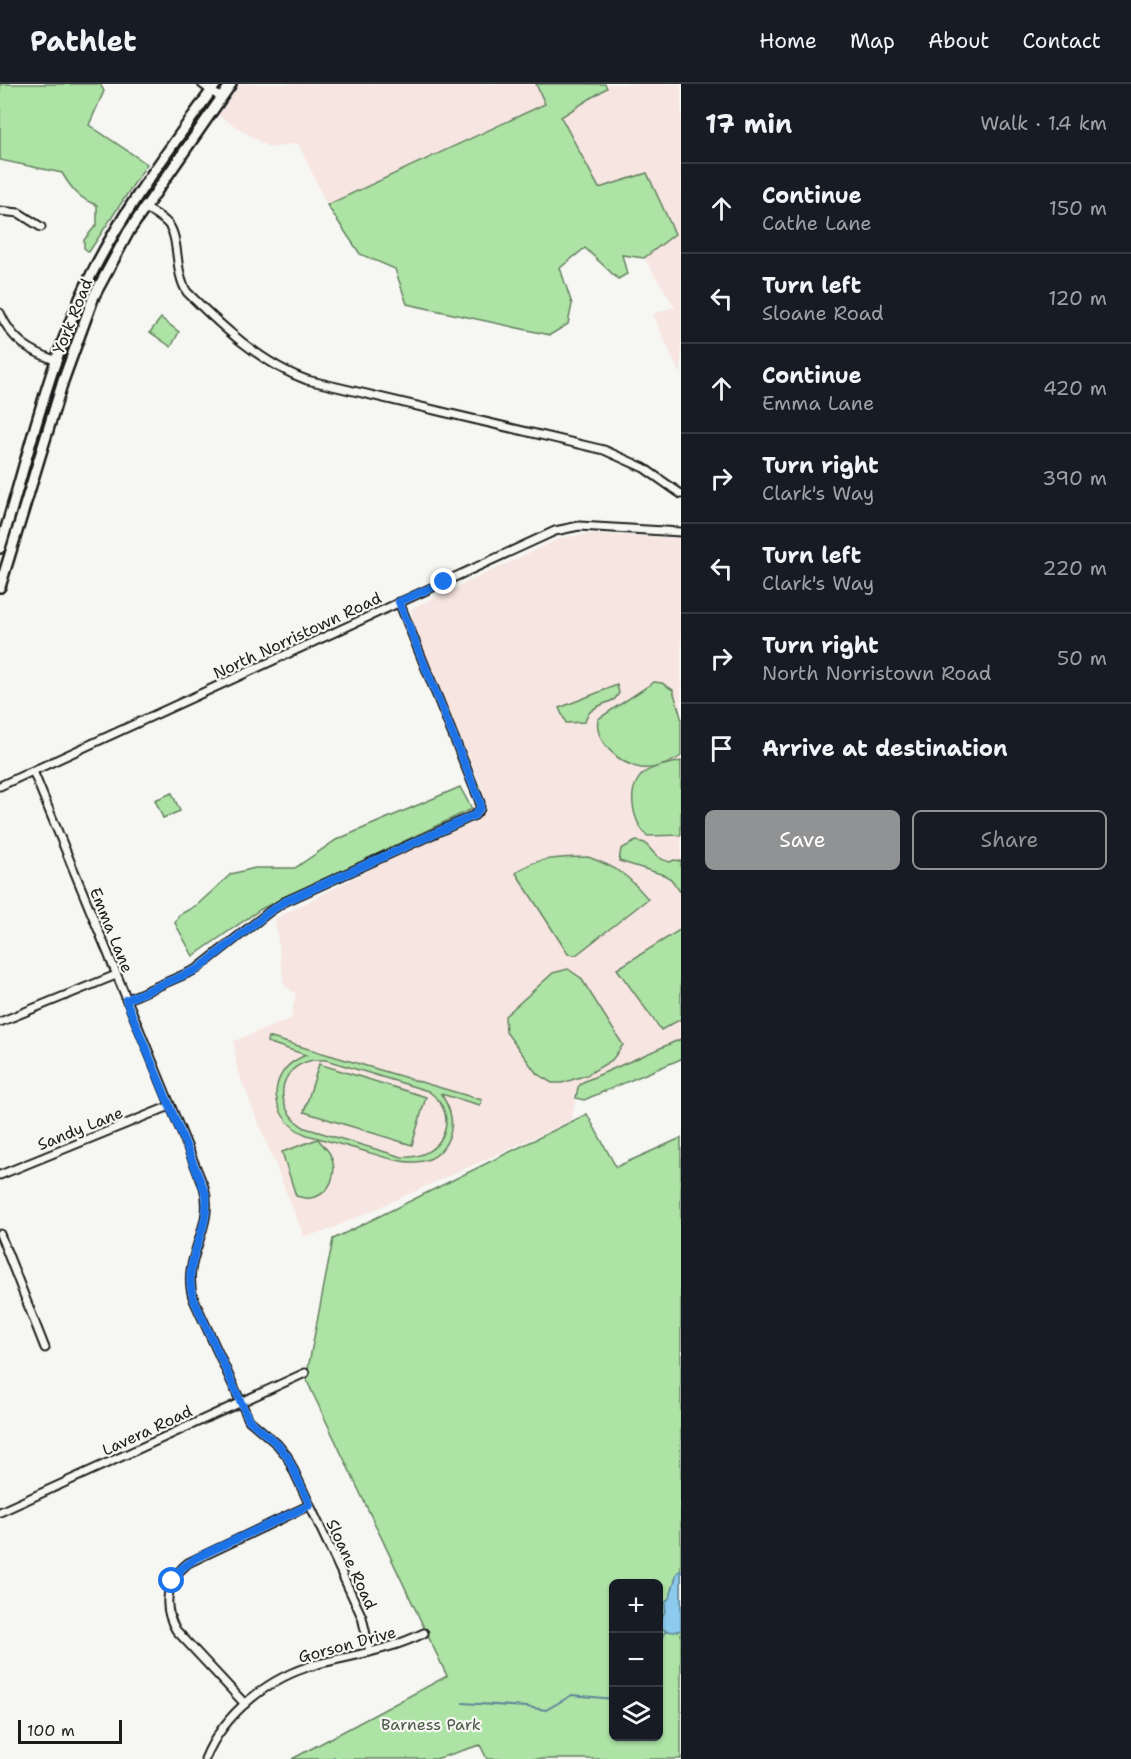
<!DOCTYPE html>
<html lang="en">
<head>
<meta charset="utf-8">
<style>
	:root { --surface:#171b24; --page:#242831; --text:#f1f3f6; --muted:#9ea1a6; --line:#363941; --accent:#919294 }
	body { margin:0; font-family:"Shantell Sans",sans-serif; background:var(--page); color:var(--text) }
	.controls { position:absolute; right:18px; bottom:18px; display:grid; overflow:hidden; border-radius:9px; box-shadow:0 2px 4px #0004 }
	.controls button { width:54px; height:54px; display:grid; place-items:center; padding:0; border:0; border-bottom:2px solid var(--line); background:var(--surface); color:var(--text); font:30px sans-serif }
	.scale { position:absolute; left:18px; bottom:15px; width:104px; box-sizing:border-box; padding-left:6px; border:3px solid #1c1c1c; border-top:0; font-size:16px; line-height:21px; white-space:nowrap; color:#1c1c1c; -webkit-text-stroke:4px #f6f6f2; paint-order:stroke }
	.stop { position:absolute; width:18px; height:18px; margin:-14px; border:4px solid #1a73e8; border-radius:50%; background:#fff }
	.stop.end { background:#1a73e8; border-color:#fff; box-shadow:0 2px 6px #0008 }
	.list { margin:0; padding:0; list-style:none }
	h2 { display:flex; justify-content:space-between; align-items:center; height:78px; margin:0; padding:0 24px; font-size:26px }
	h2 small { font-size:20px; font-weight:400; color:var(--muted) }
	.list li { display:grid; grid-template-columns:39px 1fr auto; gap:18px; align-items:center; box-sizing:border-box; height:90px; padding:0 24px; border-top:2px solid var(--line) }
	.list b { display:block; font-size:22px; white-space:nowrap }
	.list p { margin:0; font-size:20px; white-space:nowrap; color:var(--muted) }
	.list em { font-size:20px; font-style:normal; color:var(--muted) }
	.actions { display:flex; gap:12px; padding:18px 24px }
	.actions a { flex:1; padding:14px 0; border:2px solid var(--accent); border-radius:9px; text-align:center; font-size:21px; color:var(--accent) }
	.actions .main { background:var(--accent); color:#fff }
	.icon { flex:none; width:33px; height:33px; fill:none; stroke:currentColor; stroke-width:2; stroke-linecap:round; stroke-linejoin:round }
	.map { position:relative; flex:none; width:681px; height:1675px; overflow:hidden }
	header { display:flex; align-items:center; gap:36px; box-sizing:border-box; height:84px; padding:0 30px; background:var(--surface); border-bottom:2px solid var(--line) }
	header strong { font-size:28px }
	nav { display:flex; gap:33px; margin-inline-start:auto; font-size:21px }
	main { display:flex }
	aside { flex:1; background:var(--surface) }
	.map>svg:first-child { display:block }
</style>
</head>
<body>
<header>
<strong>Pathlet</strong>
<nav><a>Home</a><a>Map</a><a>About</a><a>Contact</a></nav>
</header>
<main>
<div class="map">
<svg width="681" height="1675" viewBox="0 0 681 1675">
	<rect width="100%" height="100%" fill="#f6f6f2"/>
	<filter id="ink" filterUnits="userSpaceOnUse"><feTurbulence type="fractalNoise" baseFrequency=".0167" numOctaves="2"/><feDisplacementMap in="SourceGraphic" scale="12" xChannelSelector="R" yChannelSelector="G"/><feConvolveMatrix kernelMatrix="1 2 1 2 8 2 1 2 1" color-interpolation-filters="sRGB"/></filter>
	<g filter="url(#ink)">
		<g fill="#f7e5e1">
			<polygon points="240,0 536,0 546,20 327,121 298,59 270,64 218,31"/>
			<polygon points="605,0 681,0 681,293 653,230 675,223 644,174 675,150 647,89 599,104 560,32 607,4"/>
			<polygon points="586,450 680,454 681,456 681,777 674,776 670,778 654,771 651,766 625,762 618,773 619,777 671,795 681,809 681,955 583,998 578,1003 571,1037 324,1148 304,1152 237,985 234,957 291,935 296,910 284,901 275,835 395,773 475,738 488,725 481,701 415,549 411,525 561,454"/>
		</g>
		<g fill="#ade3a5" stroke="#648060" stroke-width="1.5" fill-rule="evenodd">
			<path d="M0,0H100L104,7L89,41L147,80L89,168L84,164V156L97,140V121C80,116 71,104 62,89L0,76Z"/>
			<polygon points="536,0 605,0 607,4 561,33 599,104 647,89 675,150 644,174 622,171 627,190 618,195 585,164 560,184 572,220 568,240 550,251 407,220 395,185 360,170 327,121 545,20"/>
			<polygon points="161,234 179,248 171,263 150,248"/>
			<path d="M654,598L662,599L673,606L681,633V672C671,679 653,686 641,684C620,680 594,658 598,635Z"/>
			<path d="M617,601L619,609L615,615C602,622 589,622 585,638L566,639L559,624Z"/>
			<path d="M681,677V751L647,752C632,736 625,704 645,688C653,682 671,680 681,677Z"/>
			<polygon points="460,703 472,725 261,825 193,872 175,839 179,831 197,821 231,790 255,784 295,784 336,756"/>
			<polygon points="172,709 180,727 163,734 155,716"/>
			<path d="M636,757L645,759C653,768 657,775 670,778L674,776L681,777V809L671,795L664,791L619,777L621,765Z"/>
			<path d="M588,773C618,784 627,790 648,815L576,871L568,870L516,789C534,772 565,774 588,773Z"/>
			<polygon points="681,845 681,935 661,946 617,885"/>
			<polygon points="568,885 581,894 623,961 612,976 587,991 562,999 552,999 537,990 506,948 505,932 553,889"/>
			<path d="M268,953L482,1016L480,1021L441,1010C450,1023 455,1037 449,1053C434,1092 394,1076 364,1067C345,1062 326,1056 307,1051C279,1040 266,1008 286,984C291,978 299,974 306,971L267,958ZM313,976H326L428,1007C463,1031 443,1076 402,1073L305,1044C274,1026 274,984 313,976Z"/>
			<polygon points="681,955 681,975 584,1016 576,1014 578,1003 583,998"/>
			<polygon points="319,980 426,1013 412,1061 304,1028"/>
			<path d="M587,1030L616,1083L681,1054V1675H487L480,1661L436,1675H292L447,1592L306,1295L333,1155ZM614,1500H658V1652H614Z"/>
			<path d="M318,1055C322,1060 327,1065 330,1070C339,1088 331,1111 310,1114C306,1115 300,1113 296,1112L282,1068Z"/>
		</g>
		<path fill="#8ccbed" stroke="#5f8599" stroke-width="1.5" d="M681,1486V1546C674,1549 663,1548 659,1541L665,1526V1519L670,1513L677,1489Z"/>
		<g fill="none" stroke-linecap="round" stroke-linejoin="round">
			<g stroke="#5f8599" stroke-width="2">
				<polyline points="658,1560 666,1547"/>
				<polyline points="463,1619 527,1623 546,1626 572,1611 614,1615"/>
				<polyline points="332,1675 334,1673"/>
			</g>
			<g stroke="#1c1c1c" stroke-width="11">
				<g id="minor">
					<polyline points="202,0 221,14"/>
					<path d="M144,123C152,128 162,133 168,140C180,153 174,189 187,208C221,242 262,280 307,296L604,366L644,384L681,410"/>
					<polyline points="0,127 19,129 41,143"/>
					<path d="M0,229C12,257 30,267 57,277"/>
					<path d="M33,687L204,1103C216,1145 179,1175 194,1216L249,1336L277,1360L287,1372L362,1533L370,1568"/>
					<polyline points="0,702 555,447 579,442 681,448"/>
					<polyline points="126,916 197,885 269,828 284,818 475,731 480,725 480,718 399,518"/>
					<polyline points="0,938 116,891"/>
					<polyline points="0,1091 170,1022"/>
					<polyline points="0,1150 45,1264"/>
					<polyline points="0,1428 305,1289"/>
					<path d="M245,1620L176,1546C162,1522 166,1497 188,1479L310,1421"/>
					<path d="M205,1675C224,1629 270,1592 318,1580C354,1571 390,1566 424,1549"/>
				</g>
			</g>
			<g stroke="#1c1c1c" stroke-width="14">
				<g id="highway">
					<path d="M0,464C28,374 49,276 91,191C125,123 172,62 216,0"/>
					<polyline points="0,503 63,297 94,212 129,147 231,0"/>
				</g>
			</g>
			<use href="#minor" stroke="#f6f6f2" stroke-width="7"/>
			<use href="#highway" stroke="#f6f6f2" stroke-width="9"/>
		</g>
	</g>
	<g fill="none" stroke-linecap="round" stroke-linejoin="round" filter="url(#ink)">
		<path stroke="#1a73e8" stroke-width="8" d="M172,1497L182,1484L196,1474L310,1421L287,1372L277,1360L249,1336L194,1216C180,1177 211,1149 206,1110L126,916L198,885L269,828L284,818L475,731L480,724V718L399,518L444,498"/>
	</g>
	<g text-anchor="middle" stroke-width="4.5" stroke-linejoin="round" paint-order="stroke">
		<g font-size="16" fill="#1c1c1c" stroke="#f6f6f2">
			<text transform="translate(72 232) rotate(-68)" y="6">York Road</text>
			<text transform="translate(297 551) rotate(-25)" y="6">North Norristown Road</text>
			<text transform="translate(112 846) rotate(68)" y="6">Emma Lane</text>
			<text transform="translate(80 1044) rotate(-22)" y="6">Sandy Lane</text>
			<text transform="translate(147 1346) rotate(-25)" y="6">Lavera Road</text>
			<text transform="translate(352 1480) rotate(65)" y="6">Sloane Road</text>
			<text transform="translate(347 1560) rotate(-15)" y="6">Gorson Drive</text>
		</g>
		<g font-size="16" fill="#485845" stroke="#f6f6f2">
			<text x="431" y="1646">Barness Park</text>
		</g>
	</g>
</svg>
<div class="controls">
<button>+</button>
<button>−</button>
<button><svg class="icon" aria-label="layers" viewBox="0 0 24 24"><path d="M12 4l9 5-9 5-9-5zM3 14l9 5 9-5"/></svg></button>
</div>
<div class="scale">100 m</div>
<div class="stop" style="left:172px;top:1497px"></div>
<div class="stop end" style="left:444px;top:498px"></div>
</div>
<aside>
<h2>17 min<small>Walk · 1.4 km</small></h2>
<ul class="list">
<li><svg class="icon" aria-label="ahead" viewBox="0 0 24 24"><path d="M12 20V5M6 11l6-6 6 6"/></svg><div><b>Continue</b><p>Cathe Lane</p></div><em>150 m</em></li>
<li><svg class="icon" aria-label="left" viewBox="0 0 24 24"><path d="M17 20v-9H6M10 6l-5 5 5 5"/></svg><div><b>Turn left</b><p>Sloane Road</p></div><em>120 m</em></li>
<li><svg class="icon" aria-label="ahead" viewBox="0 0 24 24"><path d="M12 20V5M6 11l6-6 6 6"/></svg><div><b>Continue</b><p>Emma Lane</p></div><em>420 m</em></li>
<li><svg class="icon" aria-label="right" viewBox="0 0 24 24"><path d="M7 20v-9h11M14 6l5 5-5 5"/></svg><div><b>Turn right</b><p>Clark's Way</p></div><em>390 m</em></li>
<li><svg class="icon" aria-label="left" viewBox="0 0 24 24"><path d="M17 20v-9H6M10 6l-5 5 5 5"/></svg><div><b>Turn left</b><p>Clark's Way</p></div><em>220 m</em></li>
<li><svg class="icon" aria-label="right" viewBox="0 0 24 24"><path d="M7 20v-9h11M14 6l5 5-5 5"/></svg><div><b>Turn right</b><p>North Norristown Road</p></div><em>50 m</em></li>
<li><svg class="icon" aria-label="arrive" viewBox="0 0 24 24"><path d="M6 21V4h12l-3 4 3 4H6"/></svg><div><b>Arrive at destination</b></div></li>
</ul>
<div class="actions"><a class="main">Save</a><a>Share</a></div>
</aside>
</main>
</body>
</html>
